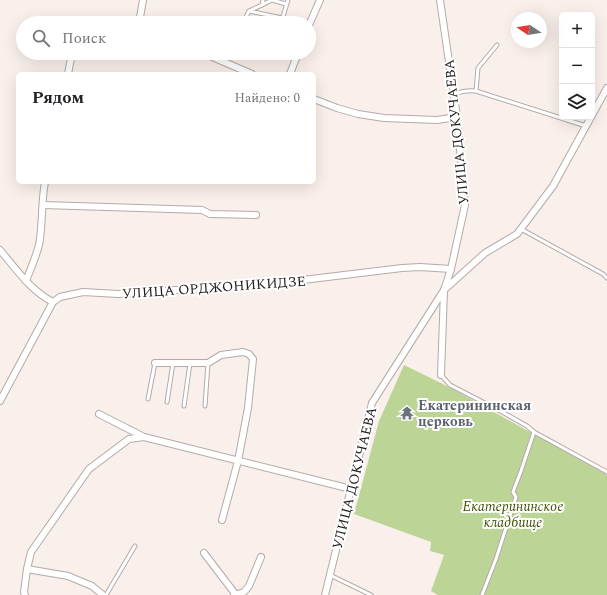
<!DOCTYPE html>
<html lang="ru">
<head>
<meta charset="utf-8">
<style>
	:root { --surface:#fff; --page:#f6f6f6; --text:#202124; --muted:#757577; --line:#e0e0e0 }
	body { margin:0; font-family:Spectral,serif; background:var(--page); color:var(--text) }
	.controls { position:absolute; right:12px; top:12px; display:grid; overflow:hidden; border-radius:6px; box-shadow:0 4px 16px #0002 }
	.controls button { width:36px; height:36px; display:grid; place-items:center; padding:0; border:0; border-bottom:1px solid var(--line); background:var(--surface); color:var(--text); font:20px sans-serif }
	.compass { position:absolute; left:511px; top:12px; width:36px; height:36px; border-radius:50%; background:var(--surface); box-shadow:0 4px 16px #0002; rotate:282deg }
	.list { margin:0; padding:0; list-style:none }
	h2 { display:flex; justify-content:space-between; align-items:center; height:52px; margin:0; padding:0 16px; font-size:17px }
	h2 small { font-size:13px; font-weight:400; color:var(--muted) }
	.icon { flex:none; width:22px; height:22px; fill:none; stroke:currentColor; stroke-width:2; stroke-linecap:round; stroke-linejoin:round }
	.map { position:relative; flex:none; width:607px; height:595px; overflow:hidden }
	.search { position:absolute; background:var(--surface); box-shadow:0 4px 16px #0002; left:16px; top:16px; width:300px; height:44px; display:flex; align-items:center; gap:10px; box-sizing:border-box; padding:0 14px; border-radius:22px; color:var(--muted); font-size:15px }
	.panel { position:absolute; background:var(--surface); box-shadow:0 4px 16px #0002; left:16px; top:72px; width:300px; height:112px; border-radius:6px }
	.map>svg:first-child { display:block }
</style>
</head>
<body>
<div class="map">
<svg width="607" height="595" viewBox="0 0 607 595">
	<rect width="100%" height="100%" fill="#f9efeb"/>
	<polygon fill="#bcd596" points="404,365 451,388 607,475 607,595 438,595 431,591 444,555 430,551 431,542 354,514 379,421"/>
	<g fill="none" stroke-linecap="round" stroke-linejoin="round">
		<g stroke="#b4aba8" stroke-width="5">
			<g id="lane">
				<polyline points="262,5 272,0 286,4"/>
				<polyline points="249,11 282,18"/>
				<polyline points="243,23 249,11 262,5 263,0"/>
				<polyline points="281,23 288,0"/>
				<polyline points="476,91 478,68 497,45"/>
				<path d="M454,94C462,91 468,90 476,91L586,126"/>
				<polyline points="521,229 603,274 607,278"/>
				<polyline points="441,375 450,385 504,413 527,426 534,432 607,472"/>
				<polyline points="148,399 155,363"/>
				<polyline points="167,402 173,363"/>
				<polyline points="184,406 190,363"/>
				<polyline points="205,406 208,363"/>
				<polyline points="330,575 371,595"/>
				<polyline points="106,595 135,546"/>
				<polyline points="482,595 496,559 516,497 513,492 521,471 534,432"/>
			</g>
		</g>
		<g stroke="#b4aba8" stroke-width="8">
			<g id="street">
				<polyline points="80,23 85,21 106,23"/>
				<polyline points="139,23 143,0"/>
				<polyline points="309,25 320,0"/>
				<polyline points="203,53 252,74"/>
				<polyline points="68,74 72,53"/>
				<polyline points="290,74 298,53"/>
				<polyline points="314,99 337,108 358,114 384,118 437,120 457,117"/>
				<polyline points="592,115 607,88"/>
				<polyline points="43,205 202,210 210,214 256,215"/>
				<path d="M0,250C16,269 31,291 53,302L60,297L83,292L118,294L278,283L402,268L420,267L451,269"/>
				<path d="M26,281C30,270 36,257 39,245C43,224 41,203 45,182"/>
				<polyline points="155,363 208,363 221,355 243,352 249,354 253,359 248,408 238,461 222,520"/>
				<polyline points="441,375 444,290 485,253 517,234 553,186 591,117"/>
				<polyline points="0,401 53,302"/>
				<polyline points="99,414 144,437 351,489"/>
				<polyline points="204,553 233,591 235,595"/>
				<polyline points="27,569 68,576 92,586 103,595"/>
				<polyline points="25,595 24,592 27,569 31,552 89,469 129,439 144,437"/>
				<polyline points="234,595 244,592 249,586 261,557"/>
				<polyline points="325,595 372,403 444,290 451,269 465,205 457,117 440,0"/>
			</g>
		</g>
		<use href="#lane" stroke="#fff" stroke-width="3"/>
		<use href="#street" stroke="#fff" stroke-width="6"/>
	</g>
	<defs>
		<g id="temple-bare" transform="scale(1.08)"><path d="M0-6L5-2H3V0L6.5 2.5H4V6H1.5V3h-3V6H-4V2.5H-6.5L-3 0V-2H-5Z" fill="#6b7280" stroke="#fff" stroke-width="2.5" paint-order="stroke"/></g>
	</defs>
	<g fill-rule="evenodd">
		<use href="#temple-bare" x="407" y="413"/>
	</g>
	<g text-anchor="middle" stroke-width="4" stroke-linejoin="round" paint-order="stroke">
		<g font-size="14" fill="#201c1b" stroke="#fff">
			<text transform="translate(456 132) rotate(-96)" y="5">УЛИЦА ДОКУЧАЕВА</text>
			<text transform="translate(214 287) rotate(-4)" y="5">УЛИЦА ОРДЖОНИКИДЗЕ</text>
			<text transform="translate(354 478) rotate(-76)" y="5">УЛИЦА ДОКУЧАЕВА</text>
		</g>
		<g font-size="14" font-weight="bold" fill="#5b616d" stroke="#fff" text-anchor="start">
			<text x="418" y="410">Екатерининская<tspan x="418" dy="16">церковь</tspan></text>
		</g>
		<g font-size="14" font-style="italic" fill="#3b5105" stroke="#fff">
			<text x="513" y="511">Екатерининское<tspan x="513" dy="16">кладбище</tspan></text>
		</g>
	</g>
</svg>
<div class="controls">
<button>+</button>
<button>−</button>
<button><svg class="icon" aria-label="layers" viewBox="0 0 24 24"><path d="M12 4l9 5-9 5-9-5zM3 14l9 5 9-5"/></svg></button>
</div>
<svg class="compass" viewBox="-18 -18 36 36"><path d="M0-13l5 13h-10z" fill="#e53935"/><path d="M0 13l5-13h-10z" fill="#757577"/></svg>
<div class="search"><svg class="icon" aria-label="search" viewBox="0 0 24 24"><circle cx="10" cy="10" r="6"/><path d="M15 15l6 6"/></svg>Поиск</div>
<section class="panel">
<h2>Рядом<small>Найдено: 0</small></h2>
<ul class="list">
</ul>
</section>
</div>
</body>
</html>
